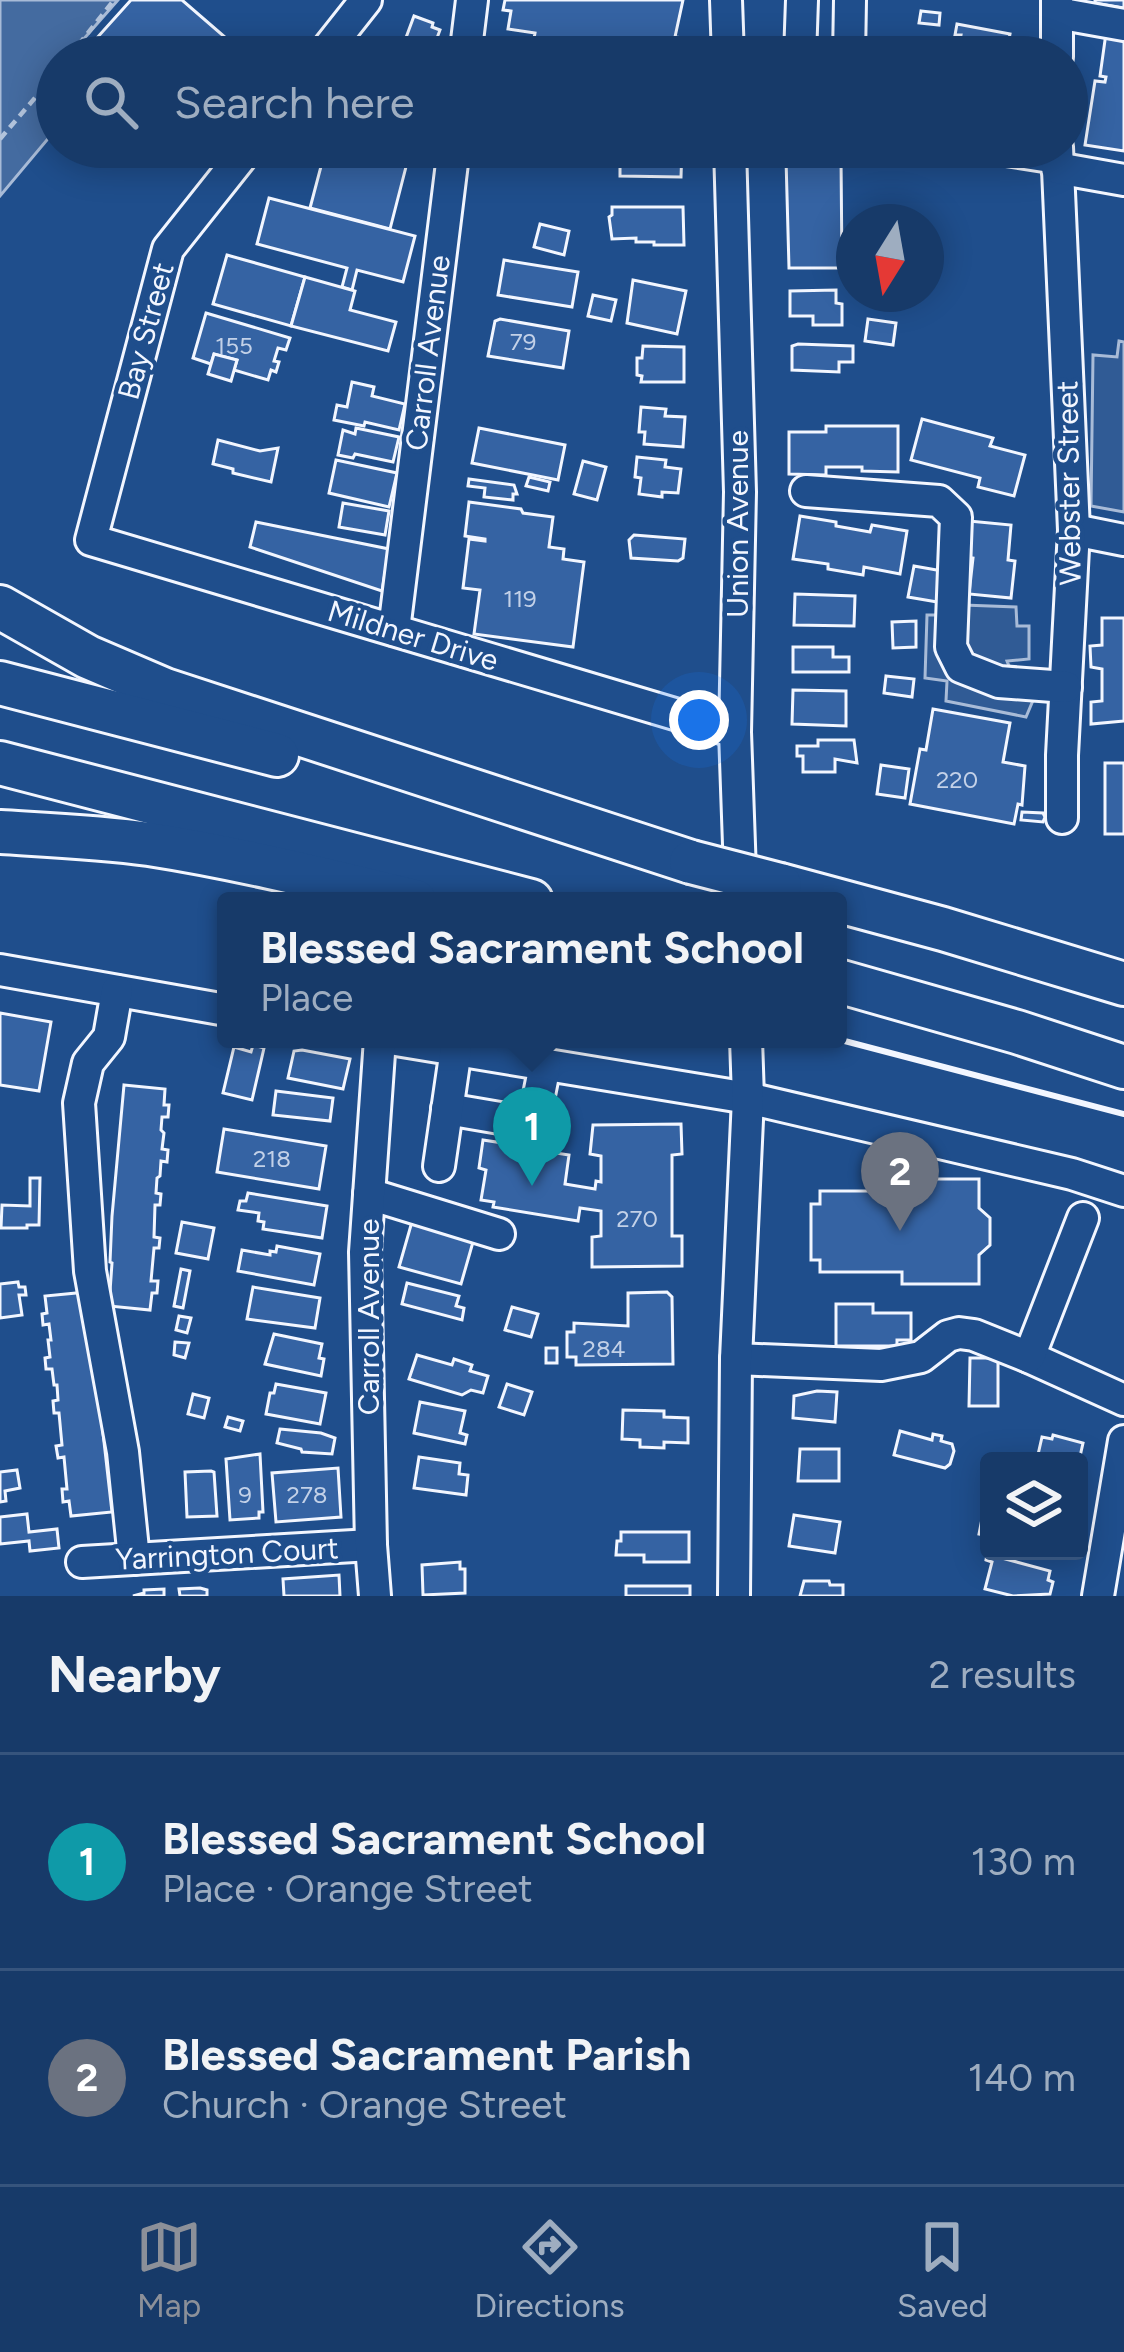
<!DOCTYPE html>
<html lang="en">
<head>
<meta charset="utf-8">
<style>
	:root { --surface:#173a69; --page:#244571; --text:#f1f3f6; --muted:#9eadc0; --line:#36547d; --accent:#8c9099 }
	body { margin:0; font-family:Figtree,sans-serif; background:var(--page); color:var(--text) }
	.controls { position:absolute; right:36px; bottom:36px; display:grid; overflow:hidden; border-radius:12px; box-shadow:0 6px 30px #0003 }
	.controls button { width:108px; height:108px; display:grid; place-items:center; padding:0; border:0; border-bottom:3px solid var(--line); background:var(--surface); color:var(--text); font:60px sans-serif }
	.compass { position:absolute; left:836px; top:204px; width:108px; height:108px; border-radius:50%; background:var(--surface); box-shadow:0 6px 30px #0003; rotate:191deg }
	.you { position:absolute; left:699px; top:720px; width:42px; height:42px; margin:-30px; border:9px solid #fff; border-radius:50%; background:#1a73e8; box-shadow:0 0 0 18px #1a73e833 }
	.badge { display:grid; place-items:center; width:78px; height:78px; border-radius:50%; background:var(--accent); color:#fff; font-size:39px; font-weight:700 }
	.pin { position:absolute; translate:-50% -99px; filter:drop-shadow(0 3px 6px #0008) }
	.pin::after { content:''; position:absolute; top:63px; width:42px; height:36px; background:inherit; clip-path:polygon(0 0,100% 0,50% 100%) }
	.popup { position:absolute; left:217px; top:892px; width:630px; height:156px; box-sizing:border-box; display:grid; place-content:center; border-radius:12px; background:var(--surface); filter:drop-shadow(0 3px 9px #0005); font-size:39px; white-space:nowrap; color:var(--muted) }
	.popup b { font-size:45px; color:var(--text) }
	.popup::after { content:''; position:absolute; left:50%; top:100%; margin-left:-24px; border:24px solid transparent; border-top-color:var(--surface) }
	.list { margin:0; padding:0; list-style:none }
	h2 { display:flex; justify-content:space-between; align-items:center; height:156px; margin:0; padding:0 48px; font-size:51px }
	h2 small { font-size:39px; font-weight:400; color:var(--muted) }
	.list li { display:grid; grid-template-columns:78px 1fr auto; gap:36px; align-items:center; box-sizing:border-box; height:216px; padding:0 48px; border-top:3px solid var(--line) }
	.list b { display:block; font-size:45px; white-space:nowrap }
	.list p { margin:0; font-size:39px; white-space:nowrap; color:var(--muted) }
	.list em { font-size:39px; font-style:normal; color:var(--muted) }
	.icon { flex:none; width:66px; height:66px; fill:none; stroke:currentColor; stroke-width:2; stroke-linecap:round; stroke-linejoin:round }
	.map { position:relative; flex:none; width:1124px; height:1596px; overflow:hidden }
	.search { position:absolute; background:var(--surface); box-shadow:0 6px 30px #0003; left:36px; right:36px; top:36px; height:132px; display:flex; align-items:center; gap:30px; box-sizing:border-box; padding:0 42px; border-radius:66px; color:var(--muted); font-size:45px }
	.sheet { height:588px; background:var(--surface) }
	nav { display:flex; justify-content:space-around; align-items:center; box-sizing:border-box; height:168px; border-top:3px solid var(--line); background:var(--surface); font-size:33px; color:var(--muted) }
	nav a { display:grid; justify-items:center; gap:6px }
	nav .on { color:var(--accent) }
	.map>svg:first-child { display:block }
</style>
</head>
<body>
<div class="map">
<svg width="1124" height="1596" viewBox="0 0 1124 1596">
	<rect width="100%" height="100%" fill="#1f4e8c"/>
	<g fill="#305b95" stroke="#a8bbd7" stroke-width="3">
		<polygon points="1119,341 1124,342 1124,512 1091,506 1093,355 1117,357"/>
		<polygon points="963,605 1016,607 1017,626 1029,626 1029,659 1007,661 1009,666 1032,673 1034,698 1026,717 946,701 947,681 925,678 927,615 949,615"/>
	</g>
	<polygon fill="#446ba0" stroke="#a8bbd7" stroke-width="3" points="0,0 118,0 74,50 80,57 57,57 57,128 0,196"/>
	<g fill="#3563a3" stroke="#f2f6ff" stroke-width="3">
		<polygon points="131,0 182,0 234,45 228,52 234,57 94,57 86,50"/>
		<polygon points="505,0 683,0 675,37 685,38 684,57 513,57 505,54 507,44 515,41 533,44 535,33 508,29 511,11 503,10"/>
		<polygon points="1095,0 1124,0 1124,8 1095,3"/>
		<polygon points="921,11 940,13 939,25 919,23"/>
		<polygon points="414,16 433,23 432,27 440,30 430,57 390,57 396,40 404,43"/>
		<polygon points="957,24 1010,34 1006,56 959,47 961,35 955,35"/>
		<polygon points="1106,33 1124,36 1124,151 1085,145 1095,81 1105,82 1106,77 1100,76"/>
		<polygon points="896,43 914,44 914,57 886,57 886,51 896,51"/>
		<polygon points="620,147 682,147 681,177 620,176 620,166 616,166"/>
		<polygon points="374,150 408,159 390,229 310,208 324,155 326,153 370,164"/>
		<polygon points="841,158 842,268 789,268 786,159"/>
		<polygon points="269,198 415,236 403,282 357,270 352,290 342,287 347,268 257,244"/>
		<polygon points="612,207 683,207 684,245 654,245 654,242 636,242 636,238 612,239 609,217 612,215"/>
		<polygon points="540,224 569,231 564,255 534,247"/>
		<polygon points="227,255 305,277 291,326 213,304"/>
		<polygon points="504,260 578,272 572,307 498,295"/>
		<polygon points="305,277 355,291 350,310 396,322 388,351 291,326"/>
		<polygon points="633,280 686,291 677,334 627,323"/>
		<polygon points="836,290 836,303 842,304 842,325 813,325 813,316 790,316 790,291"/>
		<polygon points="593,295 616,300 611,321 588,316"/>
		<polygon points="206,313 290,338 286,350 278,348 274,361 279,362 276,372 271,370 268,380 234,370 237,360 214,354 211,364 193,358"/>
		<polygon points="500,319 569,331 563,368 488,356 495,321"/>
		<polygon points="868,319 896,323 893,345 865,341"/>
		<polygon points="798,344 853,346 853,362 839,362 839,372 792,370 792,346"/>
		<polygon points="643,346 684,347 684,382 641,382 642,376 637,375 637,358 642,358"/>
		<polygon points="214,354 237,360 231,381 208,374"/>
		<polygon points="352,382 374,387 372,396 405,404 399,430 365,422 364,426 334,420 337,405 347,407"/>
		<polygon points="641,407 666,409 665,416 685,417 683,447 644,444 645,432 639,432"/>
		<polygon points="922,419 993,438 990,446 1025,455 1014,496 978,487 980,478 911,460"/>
		<polygon points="826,426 898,426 898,472 862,471 862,467 826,467 826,475 789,474 789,432 826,432"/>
		<polygon points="356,428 399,437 393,462 355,454 353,458 338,455 343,430 355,434"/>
		<polygon points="479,428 565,445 558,480 472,463"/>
		<polygon points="218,440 260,451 278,448 271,482 233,473 233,469 213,464"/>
		<polygon points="637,457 666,460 665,467 681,469 678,493 662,492 662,497 639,494 641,478 635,477"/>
		<polygon points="336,460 397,473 389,507 329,493"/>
		<polygon points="583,461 606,467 597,500 574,494"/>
		<polygon points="529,477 550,482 548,491 526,486"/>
		<polygon points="469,479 514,485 517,494 513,494 513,500 484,497 485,488 468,486"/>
		<polygon points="469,502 521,509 523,513 553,517 549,547 564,549 563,559 584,562 573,647 474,634 480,590 463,588 469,539 485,541 485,539 465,536"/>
		<polygon points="343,503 389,511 385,535 339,527"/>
		<polygon points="800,516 836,522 836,526 870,532 872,525 907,531 900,574 864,567 863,575 828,569 828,564 793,559"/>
		<polygon points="969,521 1011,525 1008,560 1015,561 1011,598 969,594 973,558 965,557"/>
		<polygon points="256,522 389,549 382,591 250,547"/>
		<polygon points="634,535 685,539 683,558 678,561 631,558 629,540"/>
		<polygon points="914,566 948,572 943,603 908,597"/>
		<polygon points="795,594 855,596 854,626 794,625"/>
		<polygon points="1102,618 1124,618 1124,721 1091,724 1091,702 1102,701 1102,669 1091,667 1090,646 1102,645"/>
		<polygon points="916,621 916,647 893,648 892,622"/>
		<polygon points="793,647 833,647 833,657 849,657 849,672 793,672"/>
		<polygon points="886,676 914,679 912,697 884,693"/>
		<polygon points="793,690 846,691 846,726 792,724"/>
		<polygon points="933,709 1010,723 1003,762 1025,766 1022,805 1018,804 1014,824 910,804 920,749 926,750"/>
		<polygon points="818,740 854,740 857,763 835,759 835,772 803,772 803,756 797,756 797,746 818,746"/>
		<rect x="1105" y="763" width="19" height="71"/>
		<polygon points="881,765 909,769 905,798 877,794"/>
		<polygon points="1022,812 1043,813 1045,817 1043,822 1021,820"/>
		<polygon points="0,1013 51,1022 39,1091 0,1085"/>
		<polygon points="253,1045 264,1048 252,1100 223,1093 234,1047 251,1052"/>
		<polygon points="302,1050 350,1059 343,1089 288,1078 294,1051"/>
		<polygon points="124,1085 165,1089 164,1105 169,1105 168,1117 162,1117 161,1130 164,1133 162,1149 168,1150 167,1162 161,1161 160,1176 157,1178 156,1193 161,1194 160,1205 155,1205 154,1237 160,1238 159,1248 154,1248 151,1281 158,1281 157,1293 152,1293 150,1310 109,1306 112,1263 110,1262 112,1216"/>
		<polygon points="276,1091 333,1098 330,1121 273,1115"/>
		<polygon points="519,1108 562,1115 556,1153 569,1155 565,1184 595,1189 596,1181 601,1182 601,1156 590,1154 593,1125 681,1124 682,1154 672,1155 672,1236 682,1236 682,1266 592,1267 592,1237 601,1236 601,1211 580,1208 578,1221 493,1207 494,1202 481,1200 486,1170 479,1168 483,1140 542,1149 544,1137 515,1133"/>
		<polygon points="224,1129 326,1146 319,1189 217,1172"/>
		<polygon points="30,1178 40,1178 39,1225 27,1225 27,1228 1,1228 2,1205 30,1206"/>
		<polygon points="901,1179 979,1179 979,1208 990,1218 990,1245 979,1255 979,1284 902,1284 902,1272 820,1272 820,1260 811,1260 811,1204 820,1204 820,1191 901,1191"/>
		<polygon points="248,1193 327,1206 322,1238 263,1229 264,1222 258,1221 259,1213 238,1210 240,1201 246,1201"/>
		<polygon points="413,1218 475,1235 461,1284 399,1267"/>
		<polygon points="182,1222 214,1228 208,1259 176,1253"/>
		<polygon points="277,1246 320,1254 314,1285 238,1271 242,1250 270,1255 270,1251 276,1252"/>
		<polygon points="181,1269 190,1271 183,1308 174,1306"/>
		<polygon points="18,1282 19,1287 25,1287 26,1295 19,1295 22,1315 0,1318 0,1284"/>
		<polygon points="407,1283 459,1296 456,1306 464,1308 462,1320 402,1304"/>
		<polygon points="253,1287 320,1298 315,1328 247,1319"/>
		<polygon points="87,1292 112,1512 71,1516 69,1501 63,1502 62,1489 67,1489 64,1457 58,1458 56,1446 62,1445 59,1413 54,1413 53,1401 58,1400 57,1385 54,1385 52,1369 46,1369 45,1358 50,1357 48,1340 51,1340 49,1324 43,1325 42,1314 47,1313 45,1296"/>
		<polygon points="667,1292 672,1297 673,1364 576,1365 576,1357 567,1357 567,1332 574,1332 574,1323 628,1326 628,1293"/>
		<polygon points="836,1304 873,1304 873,1313 911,1313 911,1340 897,1340 897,1346 836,1346"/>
		<polygon points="512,1307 538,1314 531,1337 505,1330"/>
		<polygon points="179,1316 191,1318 187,1333 176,1330"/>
		<polygon points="274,1334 322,1344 319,1358 324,1359 321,1376 265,1364"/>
		<polygon points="175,1342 189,1343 185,1358 174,1355"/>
		<rect x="546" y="1348" width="11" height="15"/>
		<polygon points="417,1355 452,1365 454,1359 472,1365 470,1371 488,1376 483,1393 471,1390 462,1395 409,1379"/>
		<polygon points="970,1358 998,1358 998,1406 969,1406"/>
		<polygon points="276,1384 326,1393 320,1424 266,1414 270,1393 274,1393"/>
		<polygon points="507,1384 532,1392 524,1415 499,1407"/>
		<polygon points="817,1391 837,1392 835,1422 793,1418 794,1396"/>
		<polygon points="193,1394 209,1398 204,1418 188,1414"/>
		<polygon points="420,1402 465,1411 460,1433 467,1435 465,1444 414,1433"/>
		<polygon points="623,1410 664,1411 664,1417 688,1418 688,1443 664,1442 664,1448 640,1447 640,1440 622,1439"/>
		<polygon points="228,1417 243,1421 240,1431 225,1427"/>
		<polygon points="280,1429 321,1433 335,1438 332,1454 302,1452 301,1449 277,1443"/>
		<polygon points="900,1431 932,1440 933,1434 942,1436 941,1441 952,1444 954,1451 950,1464 945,1468 894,1455"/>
		<polygon points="1053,1435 1083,1443 1079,1461 1037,1459 1042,1437 1052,1439"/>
		<polygon points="800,1449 839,1449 839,1481 798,1481"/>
		<polygon points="260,1454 263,1512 259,1512 259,1518 230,1520 226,1459"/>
		<polygon points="419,1457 460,1463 459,1474 468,1475 466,1495 414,1488"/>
		<polygon points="338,1468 341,1517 276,1522 272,1473"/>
		<polygon points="17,1470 20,1488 5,1491 6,1501 0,1502 0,1472"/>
		<polygon points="211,1471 214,1472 217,1516 187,1517 185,1472"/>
		<polygon points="988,1488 989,1488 989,1536 979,1534"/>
		<polygon points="27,1514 29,1532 57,1529 59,1548 30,1551 29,1541 0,1544 0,1517"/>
		<polygon points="794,1515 840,1522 835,1553 789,1546"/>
		<polygon points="621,1532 689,1532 689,1562 644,1562 644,1555 616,1555 617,1541 621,1541"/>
		<polygon points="987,1554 1050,1571 1048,1580 1053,1582 1050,1594 1013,1596 985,1589 992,1562 986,1560"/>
		<polygon points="460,1562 460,1569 465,1569 465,1593 423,1595 422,1565"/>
		<polygon points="339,1575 340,1596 284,1596 283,1579"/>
		<polygon points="804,1581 829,1581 830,1585 843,1585 843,1596 800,1596"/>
		<rect x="626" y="1586" width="64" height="10"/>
		<polygon points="200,1588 207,1590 207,1596 180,1596 179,1589"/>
		<polygon points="164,1589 164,1596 133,1596 144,1593 144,1590"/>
	</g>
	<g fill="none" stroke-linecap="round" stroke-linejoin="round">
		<g stroke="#f2f6ff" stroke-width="36">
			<g id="minor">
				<polyline points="726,0 728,57"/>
				<polyline points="1057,13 1124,25"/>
				<polyline points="321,57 366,0"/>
				<polyline points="465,57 472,0"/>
				<polyline points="800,57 802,0"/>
				<polyline points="849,57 850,0"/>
				<polyline points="1057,57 1057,0"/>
				<polyline points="249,147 168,249 91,540 735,732"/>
				<polyline points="730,147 740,492 735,732 741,901"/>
				<polyline points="987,147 1057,158"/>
				<polyline points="1057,147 1074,530 1062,755 1062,818"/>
				<polyline points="1057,168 1124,180"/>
				<polyline points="806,491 939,501 956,517 951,647 961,667 999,682 1066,687"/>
				<polyline points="1074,530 1124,540"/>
				<polyline points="394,630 454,147"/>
				<polyline points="0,970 226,1010"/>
				<polyline points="117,991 109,1037 88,1063 79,1103 90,1271 123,1452 134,1559"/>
				<polyline points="390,1039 748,1098 1072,1174 1124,1191"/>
				<polyline points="447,1109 517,1121"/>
				<polyline points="536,1110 545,1065"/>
				<polyline points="439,1166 456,1049"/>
				<polyline points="369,1194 499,1234"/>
				<polyline points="1029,1357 1124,1400"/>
				<polyline points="736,1359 881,1365 921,1357 948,1336 959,1333 974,1335 1029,1357 1083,1218"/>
				<polyline points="82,1562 371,1545"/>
				<polyline points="375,1596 371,1545 365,1252 380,1039"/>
				<polyline points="734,1596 736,1359 748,1098 746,1039"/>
				<polyline points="1098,1596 1124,1441"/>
			</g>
		</g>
		<g stroke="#f2f6ff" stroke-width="48">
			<g id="highway">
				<polyline points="0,607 88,657 165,690 691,862"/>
				<polyline points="0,683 277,755"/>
				<polyline points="0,763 531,901"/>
				<path d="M0,832C50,835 100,837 149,844C239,858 327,880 415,901"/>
				<polyline points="780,885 943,929 1124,984"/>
				<polyline points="838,981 1017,1032 1124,1067"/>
			</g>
		</g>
		<g stroke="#b3c4dc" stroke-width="4.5" stroke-dasharray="9 6" stroke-linecap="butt">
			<polyline points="69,57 114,0"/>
			<polyline points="0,139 57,72"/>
		</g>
		<use href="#minor" stroke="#1f4e8c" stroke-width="30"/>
		<use href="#highway" stroke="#1f4e8c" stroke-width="42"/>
		<g stroke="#f2f6ff" stroke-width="48" stroke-linecap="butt">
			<polyline id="highway-bridge" points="691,862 780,885"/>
		</g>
		<use href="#highway-bridge" stroke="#1f4e8c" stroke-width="42"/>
		<polyline stroke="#f2f6ff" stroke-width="6" points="837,1039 1124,1114"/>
	</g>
	<g text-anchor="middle" stroke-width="9" stroke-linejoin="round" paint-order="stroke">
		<g font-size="24" fill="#c3d1e8">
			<text x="523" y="350">79</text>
			<text x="234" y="354">155</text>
			<text x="520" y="607">119</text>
			<text x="957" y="788">220</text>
			<text x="272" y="1167">218</text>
			<text x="637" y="1227">270</text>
			<text x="604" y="1357">284</text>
			<text x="245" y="1503">9</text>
			<text x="307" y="1503">278</text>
		</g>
		<g font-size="30" fill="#f2f6ff" stroke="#1f4e8c">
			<text transform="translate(146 331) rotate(-75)" y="10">Bay Street</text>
			<text transform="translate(428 353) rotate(-83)" y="10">Carroll Avenue</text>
			<text transform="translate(1069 483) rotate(-91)" y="10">Webster Street</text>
			<text transform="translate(738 524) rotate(-90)" y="10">Union Avenue</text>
			<text transform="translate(413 636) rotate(17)" y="10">Mildner Drive</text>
			<text transform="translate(369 1317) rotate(-90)" y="10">Carroll Avenue</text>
			<text transform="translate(227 1554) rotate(-3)" y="10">Yarrington Court</text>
		</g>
	</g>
</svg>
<div class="controls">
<button><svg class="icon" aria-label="layers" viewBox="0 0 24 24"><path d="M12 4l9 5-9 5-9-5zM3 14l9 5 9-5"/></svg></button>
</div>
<svg class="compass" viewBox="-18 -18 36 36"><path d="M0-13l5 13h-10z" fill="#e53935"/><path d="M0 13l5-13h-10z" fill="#9eadc0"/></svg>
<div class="you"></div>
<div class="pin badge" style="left:532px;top:1186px;background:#0f9aa8">1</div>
<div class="popup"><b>Blessed Sacrament School</b>Place</div>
<div class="pin badge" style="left:900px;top:1231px;background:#6b7280">2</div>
<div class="search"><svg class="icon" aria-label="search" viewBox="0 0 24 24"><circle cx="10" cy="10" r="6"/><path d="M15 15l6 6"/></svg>Search here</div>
</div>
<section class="sheet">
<h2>Nearby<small>2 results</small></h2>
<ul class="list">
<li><span class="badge" style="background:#0f9aa8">1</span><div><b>Blessed Sacrament School</b><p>Place · Orange Street</p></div><em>130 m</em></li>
<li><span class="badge" style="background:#6b7280">2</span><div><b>Blessed Sacrament Parish</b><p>Church · Orange Street</p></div><em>140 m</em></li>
</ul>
</section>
<nav>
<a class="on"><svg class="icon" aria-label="map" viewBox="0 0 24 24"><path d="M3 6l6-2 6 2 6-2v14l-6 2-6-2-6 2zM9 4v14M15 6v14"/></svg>Map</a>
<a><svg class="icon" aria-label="directions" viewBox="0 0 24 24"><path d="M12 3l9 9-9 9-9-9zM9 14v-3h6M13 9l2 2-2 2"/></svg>Directions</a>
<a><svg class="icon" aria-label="saved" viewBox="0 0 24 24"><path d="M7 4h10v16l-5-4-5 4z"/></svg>Saved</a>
</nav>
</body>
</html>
